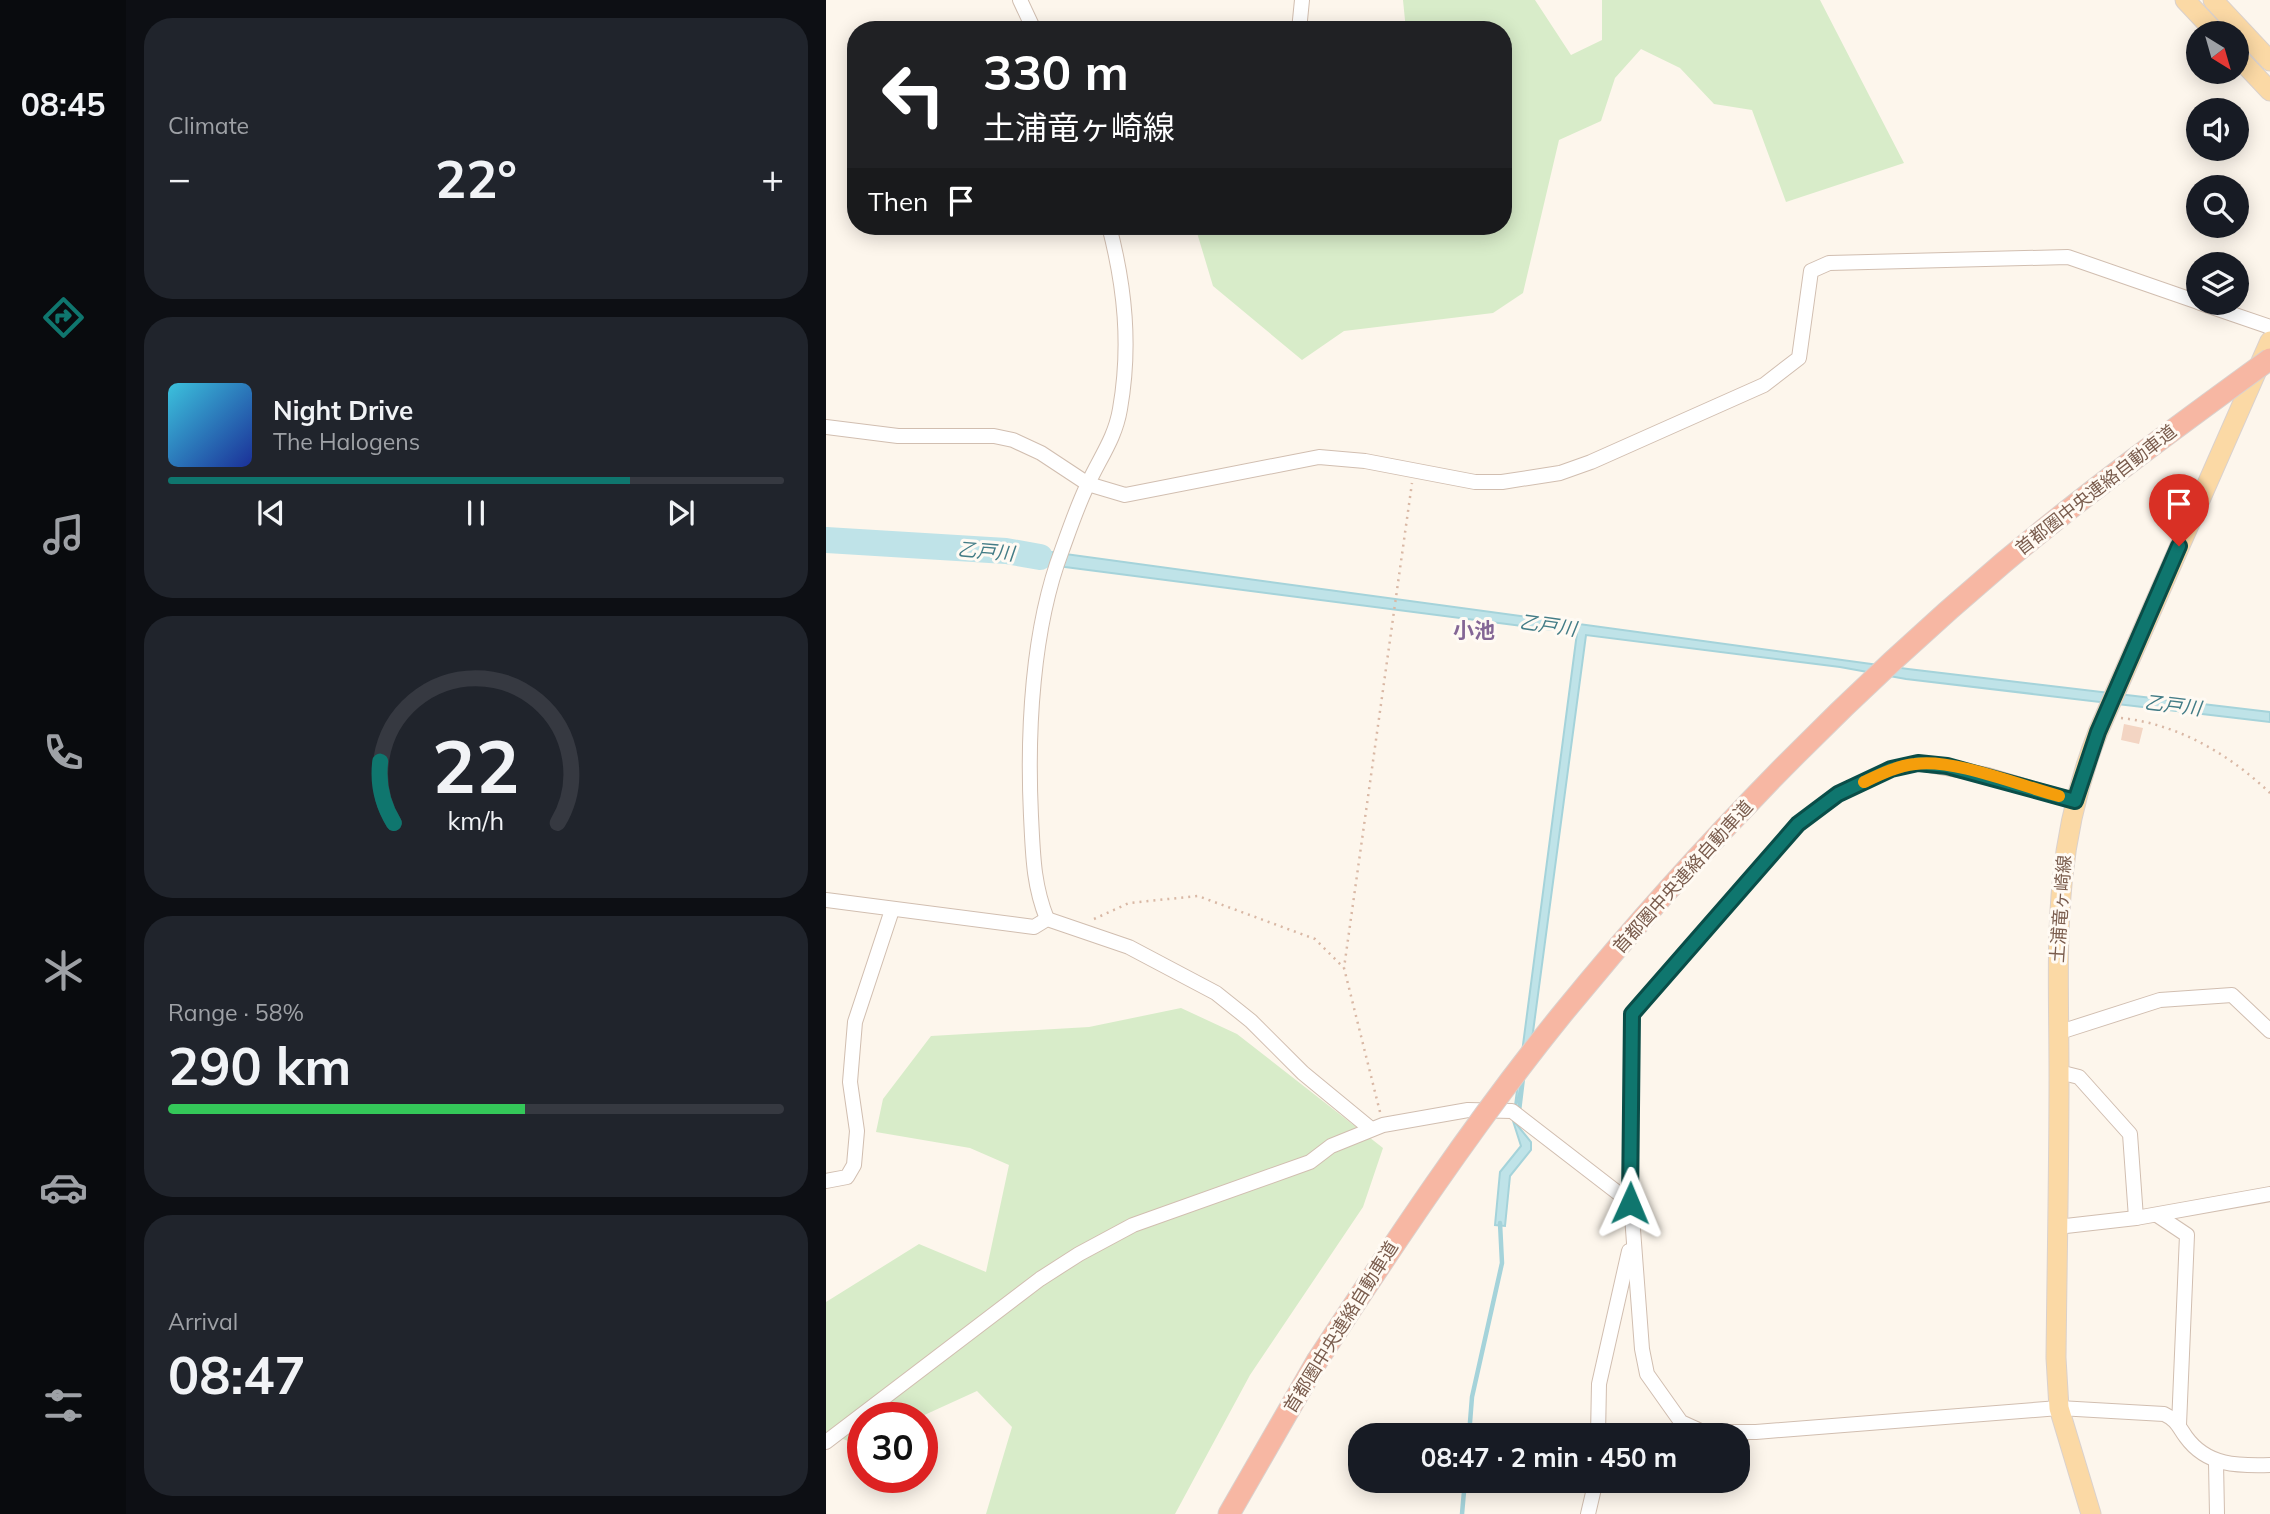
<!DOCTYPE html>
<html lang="en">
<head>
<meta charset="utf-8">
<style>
	body { margin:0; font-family:Mulish,"Noto Sans JP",sans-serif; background:#20242c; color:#f1f3f6; height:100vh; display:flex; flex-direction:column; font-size:26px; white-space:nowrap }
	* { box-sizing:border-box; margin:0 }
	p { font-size:23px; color:#9ea1a6 }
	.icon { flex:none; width:38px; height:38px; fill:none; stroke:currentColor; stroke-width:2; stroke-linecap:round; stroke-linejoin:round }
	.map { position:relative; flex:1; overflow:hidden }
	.side { display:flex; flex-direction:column; gap:18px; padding:18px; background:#0d0f14; width:700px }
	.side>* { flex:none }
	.guide { position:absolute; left:21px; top:21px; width:665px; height:214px; border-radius:28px; box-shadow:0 4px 18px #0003; background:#202124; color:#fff; overflow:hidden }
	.needle { width:46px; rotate:143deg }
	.controls { position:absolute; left:1360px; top:21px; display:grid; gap:14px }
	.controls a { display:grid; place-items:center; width:63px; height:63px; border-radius:50%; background:#171b24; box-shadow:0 4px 18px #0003; font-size:35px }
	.speed { position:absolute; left:21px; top:1402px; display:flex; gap:14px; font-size:35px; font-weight:700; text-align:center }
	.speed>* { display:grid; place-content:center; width:91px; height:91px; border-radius:50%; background:#171b24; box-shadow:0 4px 18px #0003; line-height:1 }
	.speed .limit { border:10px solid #d22; background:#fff; color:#111 }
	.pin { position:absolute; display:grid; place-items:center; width:60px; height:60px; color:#fff; margin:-72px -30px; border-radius:50% 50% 50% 0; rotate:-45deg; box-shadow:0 0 7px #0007 }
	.pin .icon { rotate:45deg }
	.me { position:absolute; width:77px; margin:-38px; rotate:1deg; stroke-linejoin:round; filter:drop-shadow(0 0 5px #0008) }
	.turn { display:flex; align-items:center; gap:24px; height:147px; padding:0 21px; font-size:32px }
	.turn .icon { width:91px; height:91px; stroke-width:2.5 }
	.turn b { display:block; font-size:49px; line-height:60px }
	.then { display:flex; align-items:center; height:66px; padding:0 21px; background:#0003; gap:14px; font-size:26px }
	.big { font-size:52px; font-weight:700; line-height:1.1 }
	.side .widget { flex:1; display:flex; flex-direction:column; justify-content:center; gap:10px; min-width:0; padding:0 24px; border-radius:28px; background:#20242c }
	.side .dial { align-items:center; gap:0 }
	.dial svg { height:182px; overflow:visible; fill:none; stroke:#363941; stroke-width:7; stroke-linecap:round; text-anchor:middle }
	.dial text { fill:#f1f3f6; stroke:none }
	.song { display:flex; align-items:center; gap:21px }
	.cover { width:84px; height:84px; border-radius:10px; background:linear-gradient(135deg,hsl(190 70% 55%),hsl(230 70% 35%)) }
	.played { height:7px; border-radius:4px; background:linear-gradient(90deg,#0f766e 75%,#363941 75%) }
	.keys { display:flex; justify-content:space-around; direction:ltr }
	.heat { display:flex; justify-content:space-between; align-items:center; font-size:38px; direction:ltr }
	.charge { height:10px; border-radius:5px; background:linear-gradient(90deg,#34c759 58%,#363941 0) }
	.trip { position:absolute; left:522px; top:1423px; width:402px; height:70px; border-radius:28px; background:#171b24; box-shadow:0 4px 18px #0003; font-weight:700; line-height:70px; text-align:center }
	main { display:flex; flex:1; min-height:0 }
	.tabs { display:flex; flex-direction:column; width:126px; justify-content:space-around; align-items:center; background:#090b0e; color:#9ea1a6 }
	.tabs .icon { width:49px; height:49px }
	.tabs .current { color:#0f766e }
	.tabs b { font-size:32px; color:#f1f3f6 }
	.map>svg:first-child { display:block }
</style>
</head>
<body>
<main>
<nav class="tabs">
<b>08:45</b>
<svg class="icon current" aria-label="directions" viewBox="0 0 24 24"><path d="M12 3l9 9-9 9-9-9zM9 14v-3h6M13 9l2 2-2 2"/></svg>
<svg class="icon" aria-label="music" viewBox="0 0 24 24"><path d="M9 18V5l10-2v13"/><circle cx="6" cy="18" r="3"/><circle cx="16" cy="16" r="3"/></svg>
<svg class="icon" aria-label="phone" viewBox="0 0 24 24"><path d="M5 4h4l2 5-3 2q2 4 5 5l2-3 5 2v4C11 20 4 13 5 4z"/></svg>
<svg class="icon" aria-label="climate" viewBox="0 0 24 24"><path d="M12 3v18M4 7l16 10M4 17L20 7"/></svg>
<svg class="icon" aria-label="car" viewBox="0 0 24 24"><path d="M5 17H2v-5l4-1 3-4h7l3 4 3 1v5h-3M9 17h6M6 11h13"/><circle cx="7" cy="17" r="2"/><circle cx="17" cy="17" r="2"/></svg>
<svg class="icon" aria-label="filters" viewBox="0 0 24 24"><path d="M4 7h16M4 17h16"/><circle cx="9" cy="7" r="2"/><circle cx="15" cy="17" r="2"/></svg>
</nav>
<section class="side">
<div class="widget"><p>Climate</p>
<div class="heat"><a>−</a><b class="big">22°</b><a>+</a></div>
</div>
<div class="widget">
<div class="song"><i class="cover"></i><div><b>Night Drive</b><p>The Halogens</p></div></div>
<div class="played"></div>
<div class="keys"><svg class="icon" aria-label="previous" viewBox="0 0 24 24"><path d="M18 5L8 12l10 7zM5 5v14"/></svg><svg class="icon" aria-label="pause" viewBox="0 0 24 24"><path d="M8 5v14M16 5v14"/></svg><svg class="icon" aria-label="next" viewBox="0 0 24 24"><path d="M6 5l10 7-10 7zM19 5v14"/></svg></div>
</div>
<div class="widget dial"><svg viewBox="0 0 100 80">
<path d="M14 69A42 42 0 1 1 86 69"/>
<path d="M14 69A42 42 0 0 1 8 42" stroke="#0f766e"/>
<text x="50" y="56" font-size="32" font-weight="700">22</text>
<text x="50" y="72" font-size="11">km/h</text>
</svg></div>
<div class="widget"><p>Range · 58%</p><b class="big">290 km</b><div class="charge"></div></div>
<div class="widget"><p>Arrival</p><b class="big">08:47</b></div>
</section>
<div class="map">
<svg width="1444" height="1514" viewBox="0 0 1444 1514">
	<rect width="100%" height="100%" fill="#fdf6ec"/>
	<g fill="#d8ecc9">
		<polygon points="577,0 709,0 745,55 776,40 776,0 994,0 1078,163 960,202 926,110 888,104 854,68 815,49 789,78 775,121 733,140 697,293 667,313 518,331 476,360 387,286 369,226 677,226 677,30 580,30"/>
		<polygon points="355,1008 411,1034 557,1148 537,1207 424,1375 349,1514 160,1514 186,1427 151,1391 94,1417 37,1418 34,1446 0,1432 0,1302 93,1244 160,1272 183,1165 144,1148 50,1132 57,1099 105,1036 263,1027"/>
	</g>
	<polygon fill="#bfe3e8" stroke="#a5d3da" stroke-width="2" points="181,546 1082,669 1444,712 1444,722 1080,679 1014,667 760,635 707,1032 687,1120 705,1142 705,1150 684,1176 679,1226 669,1225 674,1172 695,1146 687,1121 751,633 239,567 179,556"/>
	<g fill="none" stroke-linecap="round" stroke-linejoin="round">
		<g stroke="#a5d3da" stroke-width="4.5">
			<polyline points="693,1111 697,1078"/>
			<polyline points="643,1435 646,1397 676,1263 674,1223"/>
			<polyline points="636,1514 639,1480"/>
		</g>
		<polyline stroke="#bfe3e8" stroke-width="26" points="0,540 180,551 214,557"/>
	</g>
	<polygon fill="#f3d5c3" points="1298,724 1317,728 1313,744 1295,740"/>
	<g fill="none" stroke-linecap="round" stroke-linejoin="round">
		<defs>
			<g id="minor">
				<polyline points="194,0 208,30"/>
				<polyline points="473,30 476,0"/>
				<polyline points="1374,303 1444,327"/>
				<polyline points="0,427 72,436 168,436 187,440 215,453 262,484 299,495 493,457 539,461 649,482 676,482 734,473 765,462 938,385 973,358 985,271 1003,263 1242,257 1372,302"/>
				<path d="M1249,801L1161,775L1092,763L1065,769L1012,794L972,824L806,1014L805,1203L816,1349L821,1374L855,1422L877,1432H930L1233,1408L1338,1414C1351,1420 1352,1426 1360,1437C1381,1466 1412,1466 1444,1465"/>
				<polyline points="0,900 208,927 221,919 303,947 390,993 425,1021 477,1073 545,1129"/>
				<path d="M221,919C207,884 207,854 205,816C201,732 206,629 236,550C244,528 251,507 261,486C273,459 289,439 294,409C305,346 299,287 283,226"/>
				<polyline points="1231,1033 1334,1000 1406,995 1444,1031"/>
				<polyline points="1233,1072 1253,1077 1304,1134 1310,1218"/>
				<polyline points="0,1181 21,1177 28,1165 31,1131 24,1082 29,1022 66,910"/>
				<polyline points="1331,1215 1361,1235 1353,1425"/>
				<polyline points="1231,1227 1310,1218 1444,1194"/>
				<polyline points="772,1435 773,1384 803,1251"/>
				<polyline points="0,1442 214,1279 253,1254 307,1225 484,1162 505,1146 557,1125 642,1110 686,1111 805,1203"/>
				<polyline points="1390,1462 1391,1514"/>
				<polyline points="762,1514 770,1480"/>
			</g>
			<g id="major">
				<polyline points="1359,0 1390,33"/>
				<polyline points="1387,0 1444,61"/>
				<polyline points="1410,55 1444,91"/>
				<path d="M1265,1514L1233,1408L1230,1358C1231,1264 1233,1171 1233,1077C1233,950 1224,854 1272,732L1444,341"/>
			</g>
			<polyline id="highway" points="403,1514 491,1361"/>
		</defs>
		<use href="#minor" stroke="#d1beb0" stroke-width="16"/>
		<use href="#major" stroke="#dad1cd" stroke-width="21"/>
		<use href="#highway" stroke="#dad1cd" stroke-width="23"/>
		<g stroke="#d9b8a5" stroke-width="2.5" stroke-dasharray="2 5" stroke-linecap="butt">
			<path d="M1295,718C1352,724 1403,754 1444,793"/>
			<polyline points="268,919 303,903 372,896 489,939 518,968"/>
			<polyline points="554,1112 518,968 586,483"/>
		</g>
		<use href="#minor" stroke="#fff" stroke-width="14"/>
		<use href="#major" stroke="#fbd9a5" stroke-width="19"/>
		<use href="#highway" stroke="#f7b7a3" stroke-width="21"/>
		<defs>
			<path id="highway-bridge" d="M491,1361C569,1242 647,1124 737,1013C870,850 1017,699 1177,563C1263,491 1353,425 1444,359"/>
		</defs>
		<use href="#highway-bridge" stroke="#dad1cd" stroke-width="23" stroke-linecap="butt"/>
		<use href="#highway-bridge" stroke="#f7b7a3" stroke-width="21"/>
	</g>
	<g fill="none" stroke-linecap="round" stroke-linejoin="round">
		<defs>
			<polyline id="route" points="804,1203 806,1014 972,824 1012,794 1065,769 1092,763 1121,766 1249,801 1272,732 1353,546"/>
		</defs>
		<use href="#route" stroke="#0a4d48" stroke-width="18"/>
		<use href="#route" stroke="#0f766e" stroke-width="12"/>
		<path stroke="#f59e0b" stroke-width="12" d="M1038,782C1055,774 1071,766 1089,764C1127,758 1195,786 1233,796"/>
	</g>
	<g text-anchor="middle" stroke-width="6" stroke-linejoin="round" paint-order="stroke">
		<g font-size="18" fill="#7a5c4d" stroke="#fffaf3">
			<text transform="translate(1270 490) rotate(-38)" y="6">首都圏中央連絡自動車道</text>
			<text transform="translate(857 877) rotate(-48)" y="6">首都圏中央連絡自動車道</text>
			<text transform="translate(1235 909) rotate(-86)" y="6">土浦竜ヶ崎線</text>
			<text transform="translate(515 1327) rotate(-58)" y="6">首都圏中央連絡自動車道</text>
		</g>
		<g font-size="19" font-style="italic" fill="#437c86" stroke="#fffaf3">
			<text transform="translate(160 551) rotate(5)" y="7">乙戸川</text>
			<text transform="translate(722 625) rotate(8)" y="7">乙戸川</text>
			<text transform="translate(1347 705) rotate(7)" y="7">乙戸川</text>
		</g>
		<g font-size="21" font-weight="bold" fill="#846695" stroke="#fffaf3">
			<text x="648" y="638">小池</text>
		</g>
	</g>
</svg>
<div class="controls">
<a><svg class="needle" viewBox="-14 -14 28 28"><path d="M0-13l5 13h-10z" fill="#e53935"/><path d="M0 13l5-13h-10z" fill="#9ea1a6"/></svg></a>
<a><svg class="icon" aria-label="sound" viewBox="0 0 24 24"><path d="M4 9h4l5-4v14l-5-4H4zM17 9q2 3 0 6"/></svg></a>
<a><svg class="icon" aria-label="search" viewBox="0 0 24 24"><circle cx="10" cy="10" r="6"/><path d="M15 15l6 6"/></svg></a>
<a><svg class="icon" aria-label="layers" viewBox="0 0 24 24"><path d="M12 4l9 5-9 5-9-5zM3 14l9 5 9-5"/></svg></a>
</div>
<div class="speed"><div class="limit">30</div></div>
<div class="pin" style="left:1353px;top:546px;background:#d93025"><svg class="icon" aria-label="arrive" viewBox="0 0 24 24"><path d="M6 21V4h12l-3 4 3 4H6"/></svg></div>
<svg class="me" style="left:804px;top:1203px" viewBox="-20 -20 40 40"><path d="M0-17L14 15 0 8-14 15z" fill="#0f766e" stroke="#fff" stroke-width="4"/></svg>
<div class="trip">08:47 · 2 min · 450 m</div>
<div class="guide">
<div class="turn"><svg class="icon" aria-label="left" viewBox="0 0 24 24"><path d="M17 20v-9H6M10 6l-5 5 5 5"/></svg><div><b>330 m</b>土浦竜ヶ崎線</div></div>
<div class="then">Then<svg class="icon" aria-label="arrive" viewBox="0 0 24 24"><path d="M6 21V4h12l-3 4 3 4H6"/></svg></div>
</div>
</div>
</main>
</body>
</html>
